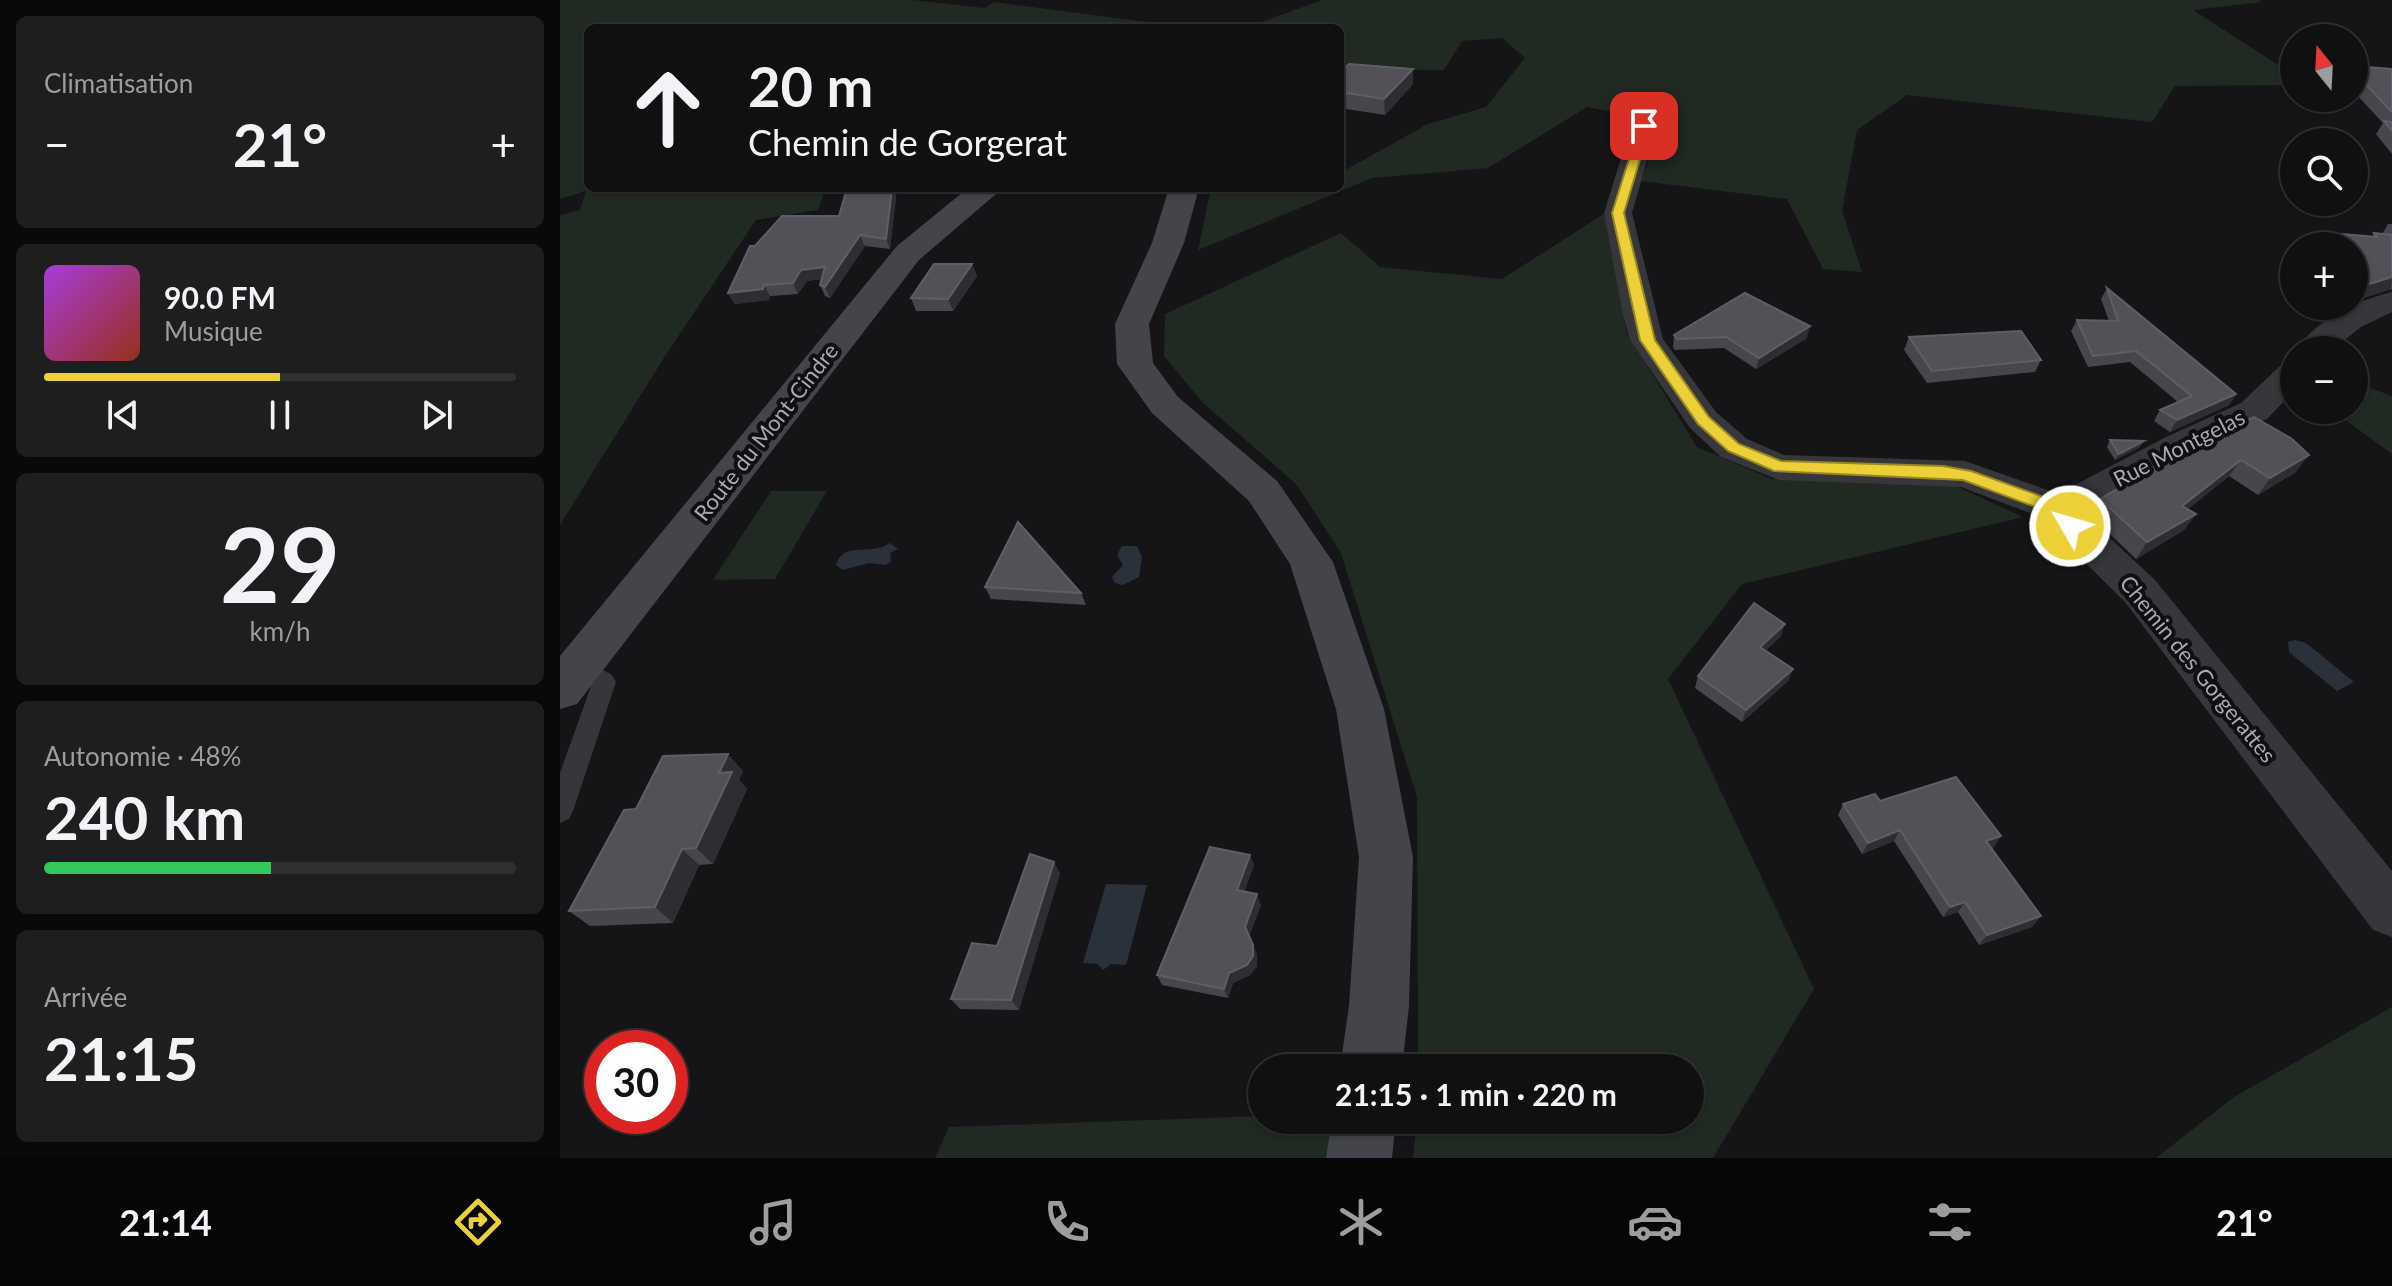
<!DOCTYPE html>
<html lang="fr">
<head>
<meta charset="utf-8">
<style>
	body { margin:0; font-family:Lato,sans-serif; background:#1e1e1f; color:#f1f3f6; height:100vh; display:flex; flex-direction:column; font-size:30px; white-space:nowrap }
	* { box-sizing:border-box; margin:0 }
	p { font-size:26px; color:#9c9d9f }
	.icon { flex:none; width:44px; height:44px; fill:none; stroke:currentColor; stroke-width:2; stroke-linecap:round; stroke-linejoin:round }
	.map { position:relative; flex:1; overflow:hidden }
	.drawer { display:flex; flex-direction:column; gap:16px; padding:16px; background:#090909; width:560px }
	.drawer>* { flex:none }
	.hud { position:absolute; left:24px; top:24px; width:760px; height:168px; border-radius:12px; box-shadow:0 2px 6px #0004,0 0 0 2px #303031; background:#101011; color:#f1f3f6; overflow:hidden }
	.needle { width:52px; rotate:342deg }
	.fabs { position:absolute; left:1720px; top:24px; display:grid; gap:16px }
	.fabs a { display:grid; place-items:center; width:88px; height:88px; border-radius:50%; background:#101011; box-shadow:0 2px 6px #0004,0 0 0 2px #303031; font-size:40px }
	.speed { position:absolute; left:24px; top:1030px; display:flex; gap:16px; font-size:40px; font-weight:700; text-align:center }
	.speed>* { display:grid; place-content:center; width:104px; height:104px; border-radius:50%; background:#101011; box-shadow:0 2px 6px #0004,0 0 0 2px #303031; line-height:1 }
	.speed .limit { border:12px solid #d22; background:#fff; color:#111 }
	.pin { position:absolute; display:grid; place-items:center; width:68px; height:68px; color:#fff; margin:-34px; border-radius:16px; box-shadow:0 4px 12px #0006 }
	.me { position:absolute; width:88px; margin:-44px; rotate:308deg; stroke-linejoin:round; filter:drop-shadow(0 0 6px #0008) }
	.turn { display:flex; align-items:center; gap:28px; height:168px; padding:0 32px; font-size:36px }
	.turn .icon { width:104px; height:104px; stroke-width:2.5 }
	.turn b { display:block; font-size:56px; line-height:68px }
	.big { font-size:60px; font-weight:700; line-height:1.1 }
	.drawer .tile { flex:1; display:flex; flex-direction:column; justify-content:center; gap:12px; min-width:0; padding:0 28px; border-radius:12px; background:#1e1e1f }
	.drawer .dial { align-items:center; gap:0 }
	.dial b { font-size:104px; line-height:1 }
	.song { display:flex; align-items:center; gap:24px }
	.cover { width:96px; height:96px; border-radius:12px; background:linear-gradient(135deg,hsl(280 70% 55%),hsl(10 70% 35%)) }
	.played { height:8px; border-radius:4px; background:linear-gradient(90deg,#ecd037 50%,#303031 50%) }
	.keys { display:flex; justify-content:space-around; direction:ltr }
	.heat { display:flex; justify-content:space-between; align-items:center; font-size:44px; direction:ltr }
	.charge { height:12px; border-radius:6px; background:linear-gradient(90deg,#34c759 48%,#303031 0) }
	.trip { position:absolute; left:688px; top:1054px; width:456px; height:80px; border-radius:40px; background:#101011; box-shadow:0 2px 6px #0004,0 0 0 2px #303031; font-weight:700; line-height:80px; text-align:center }
	.menu { display:flex; height:128px; justify-content:space-around; align-items:center; background:#060607; color:#9c9d9f }
	.menu .icon { width:56px; height:56px }
	.menu .active { color:#ecd037 }
	.menu b { font-size:36px; color:#f1f3f6 }
	main { display:flex; flex:1; min-height:0 }
	.map>svg:first-child { display:block }
</style>
</head>
<body>
<main>
<section class="drawer">
<div class="tile"><p>Climatisation</p>
<div class="heat"><a>−</a><b class="big">21°</b><a>+</a></div>
</div>
<div class="tile">
<div class="song"><i class="cover"></i><div><b>90.0 FM</b><p>Musique</p></div></div>
<div class="played"></div>
<div class="keys"><svg class="icon" aria-label="previous" viewBox="0 0 24 24"><path d="M18 5L8 12l10 7zM5 5v14"/></svg><svg class="icon" aria-label="pause" viewBox="0 0 24 24"><path d="M8 5v14M16 5v14"/></svg><svg class="icon" aria-label="next" viewBox="0 0 24 24"><path d="M6 5l10 7-10 7zM19 5v14"/></svg></div>
</div>
<div class="tile dial"><b>29</b><p>km/h</p></div>
<div class="tile"><p>Autonomie · 48%</p><b class="big">240 km</b><div class="charge"></div></div>
<div class="tile"><p>Arrivée</p><b class="big">21:15</b></div>
</section>
<div class="map">
<svg width="1832" height="1158" viewBox="0 0 1832 1158">
	<rect width="100%" height="100%" fill="#151517"/>
	<g fill="#212923">
		<polygon points="0,0 352,0 425,8 434,2 602,24 602,28 28,28 28,188 266,188 258,210 196,220 105,356 0,525 0,215 20,210 26,191 0,199"/>
		<polygon points="762,0 1699,0 1701,2 1633,10 1734,75 1734,85 1615,86 1592,122 1347,95 1297,130 1282,211 1302,272 1263,269 1227,199 1081,181 1103,122 1027,107 928,168 812,178 638,250 651,188 780,188 780,173 868,124 926,107 965,58 942,38 902,41 884,70 780,69 780,28 702,28 702,22"/>
		<polygon points="1050,210 1067,333 1137,447 1212,479 1387,482 1463,517 1182,584 1108,679 1254,989 1153,1158 853,1158 857,1120 1130,1120 1130,1068 858,1068 857,797 781,553 736,484 643,403 604,356 605,314 781,233 820,267 942,279"/>
		<polygon points="1794,382 1832,396 1832,454 1772,410 1794,410"/>
		<polygon points="211,491 267,491 215,579 153,580"/>
		<polygon points="1832,1007 1832,1158 1596,1158 1674,1097"/>
		<polygon points="702,1116 702,1120 774,1120 769,1158 375,1158 389,1127"/>
	</g>
	<g fill="#2b313a">
		<path d="M330,543L338,549L330,553L331,561L326,565L309,563L283,570L276,565C283,540 310,557 330,543Z"/>
		<polygon points="562,546 577,546 582,557 579,577 563,585 555,583 552,577 563,565 557,555"/>
		<polygon points="1735,640 1746,643 1794,682 1777,691 1729,652 1728,642"/>
		<polygon points="546,884 587,885 566,965 551,964 543,970 538,964 523,963"/>
	</g>
	<g fill="none" stroke-linecap="round" stroke-linejoin="round">
		<polygon fill="#36363b" fill-rule="evenodd" points="20,657 52,675 56,682 13,811 9,819 0,823 0,773 31,686 12,673 8,666 12,659"/>
		<g fill="#36363b" fill-rule="evenodd">
			<polygon points="1084,118 1093,121 1097,126 1072,213 1103,339 1156,412 1187,439 1224,455 1405,461 1493,492 1513,486 1606,437 1681,403 1722,364 1734,361 1734,391 1707,419 1632,453 1541,504 1521,511 1595,580 1832,871 1832,937 1813,930 1565,602 1478,516 1401,487 1219,480 1161,457 1130,428 1070,340 1062,310 1044,213 1071,126 1075,121"/>
			<path d="M1832,292V312L1801,327L1772,350H1736C1758,318 1796,301 1832,292Z"/>
		</g>
		<g fill="#44444b" fill-rule="evenodd">
			<polygon points="408,188 443,188 359,260 17,704 0,709 0,656 337,246"/>
			<polygon points="609,188 639,188 624,243 589,324 593,363 618,397 717,481 773,562 824,709 853,857 849,1006 842,1068 780,1068 789,1006 799,857 776,709 730,564 689,501 592,413 557,364 555,324 592,243"/>
			<polygon points="772,1120 836,1120 832,1158 766,1158"/>
		</g>
	</g>
	<g fill="#46464c">
		<polygon points="1794,66 1832,69 1832,154 1816,134 1823,123 1794,92"/>
		<polygon points="853,69 853,84 825,115 780,108 780,73"/>
		<polygon points="337,188 330,249 305,246 270,298 265,296 260,285 261,279 247,281 238,294 210,296 209,300 175,304 168,293 279,216"/>
		<polygon points="1828,224 1832,224 1832,290 1831,289 1800,299 1794,294 1794,246 1761,246 1769,233 1812,237 1814,233 1822,234"/>
		<polygon points="412,264 417,276 393,311 356,311 351,298"/>
		<polygon points="1547,288 1676,394 1669,405 1610,432 1594,421 1600,410 1618,402 1570,362 1528,367 1511,331 1517,320 1549,321 1541,299"/>
		<polygon points="1114,335 1247,338 1196,369 1164,348 1115,350 1113,347"/>
		<polygon points="1349,337 1481,360 1475,372 1367,383 1344,350"/>
		<polygon points="1644,439 1736,472 1698,495 1669,476 1628,509 1636,514 1624,530 1576,559 1530,515 1540,499"/>
		<polygon points="1550,440 1584,441 1580,447 1555,460 1547,447"/>
		<polygon points="425,587 521,593 526,605 431,599"/>
		<polygon points="1221,636 1205,651 1233,669 1228,681 1182,722 1135,688 1138,676"/>
		<polygon points="183,771 179,780 187,789 153,864 139,865 113,923 30,926 9,911 76,809"/>
		<polygon points="1320,801 1441,836 1434,847 1431,848 1481,916 1472,927 1419,945 1398,912 1383,917 1334,841 1302,854 1278,815 1283,804"/>
		<polygon points="694,865 684,892 701,905 689,936 697,955 697,966 690,975 673,983 668,998 602,985 597,975"/>
		<polygon points="500,873 459,1010 400,1009 391,999"/>
	</g>
	<g fill="#2e2e32">
		<polygon points="853,69 853,84 825,115 824,99"/>
		<polygon points="332,188 337,188 330,249 326,239"/>
		<polygon points="300,235 305,246 270,298 265,287"/>
		<polygon points="412,264 417,276 393,311 388,299"/>
		<polygon points="265,267 270,278 247,281 238,294 233,283 241,270"/>
		<polygon points="1832,277 1831,289 1800,299 1810,284"/>
		<polygon points="204,285 210,296 209,300 175,304 168,293"/>
		<polygon points="1250,326 1247,338 1196,369 1199,358"/>
		<polygon points="1676,394 1669,405 1610,432 1617,420"/>
		<polygon points="1584,441 1580,447 1555,460 1559,454"/>
		<polygon points="1749,455 1736,472 1698,495 1710,478"/>
		<polygon points="1681,460 1669,476 1611,523 1622,506"/>
		<polygon points="1636,514 1624,530 1576,559 1587,542"/>
		<polygon points="1225,624 1221,636 1196,660 1200,647"/>
		<polygon points="1233,669 1228,681 1182,722 1186,710"/>
		<polygon points="168,754 183,771 179,780 187,789 153,864 136,848 159,773"/>
		<polygon points="1340,830 1334,841 1302,854 1308,843"/>
		<polygon points="1441,836 1434,847 1419,852 1426,841"/>
		<polygon points="122,849 139,865 113,923 95,907"/>
		<polygon points="690,855 694,865 681,901 677,890"/>
		<polygon points="494,862 500,873 459,1010 451,1000"/>
		<polygon points="697,894 701,905 688,937 685,927"/>
		<polygon points="1405,902 1398,912 1383,917 1390,907"/>
		<polygon points="1481,916 1472,927 1419,945 1427,935"/>
		<polygon points="693,945 697,955 697,966 690,975 673,983 668,998 664,989 669,973"/>
	</g>
	<g fill="#515157" stroke="#5e5f66" stroke-width="2">
		<polygon points="789,64 853,69 824,99 780,92 780,73"/>
		<polygon points="1794,66 1832,69 1832,112 1794,72"/>
		<polygon points="1824,121 1832,122 1832,131"/>
		<polygon points="287,188 332,188 326,239 300,235 265,287 260,285 265,267 241,270 233,283 204,285 203,289 168,293 190,246 195,246 222,216 279,216"/>
		<polygon points="1769,233 1817,237 1814,233 1832,235 1832,277 1810,284 1794,270 1794,259 1797,259 1794,256 1794,246 1783,246"/>
		<polygon points="374,264 412,264 388,299 351,298"/>
		<polygon points="1547,288 1676,394 1617,420 1600,410 1632,396 1576,351 1533,356 1517,320 1558,321"/>
		<polygon points="1185,293 1250,326 1199,358 1166,337 1117,339 1114,335"/>
		<polygon points="1461,331 1481,360 1372,371 1349,337"/>
		<polygon points="1694,417 1732,439 1749,455 1710,478 1681,460 1622,506 1636,514 1587,542 1540,499 1644,439"/>
		<polygon points="1550,440 1584,441 1559,454"/>
		<polygon points="458,522 521,593 425,587"/>
		<polygon points="1194,603 1225,624 1200,647 1233,669 1186,710 1138,676"/>
		<polygon points="168,754 159,773 172,772 136,848 122,849 95,907 9,911 64,810 76,809 103,756"/>
		<polygon points="1396,777 1441,836 1426,841 1481,916 1427,935 1405,902 1390,907 1340,830 1308,843 1283,804 1315,794 1320,801"/>
		<polygon points="650,847 690,855 677,890 697,894 685,927 693,945 693,956 687,965 669,973 664,989 597,975"/>
		<polygon points="470,854 494,862 451,1000 391,999 412,943 437,946"/>
	</g>
	<polygon fill="#ecd037" stroke="#998724" stroke-width="2" points="1080,124 1090,126 1064,213 1095,340 1149,417 1179,444 1221,461 1383,466 1411,471 1498,502 1519,526 1516,530 1504,530 1486,511 1403,480 1214,471 1168,451 1138,424 1080,340 1052,213"/>
	<g text-anchor="middle" stroke-width="8" stroke-linejoin="round" paint-order="stroke">
		<g font-size="22" fill="#a7a9b6" stroke="#101012">
			<text transform="translate(206 432) rotate(-52)" y="8">Route du Mont-Cindre</text>
			<text transform="translate(1619 448) rotate(-27)" y="8">Rue Montgelas</text>
			<text transform="translate(1638 669) rotate(51)" y="8">Chemin des Gorgerattes</text>
		</g>
	</g>
</svg>
<div class="fabs">
<a><svg class="needle" viewBox="-14 -14 28 28"><path d="M0-13l5 13h-10z" fill="#e53935"/><path d="M0 13l5-13h-10z" fill="#9c9d9f"/></svg></a>
<a><svg class="icon" aria-label="search" viewBox="0 0 24 24"><circle cx="10" cy="10" r="6"/><path d="M15 15l6 6"/></svg></a>
<a>+</a>
<a>−</a>
</div>
<div class="speed"><div class="limit">30</div></div>
<div class="pin" style="left:1084px;top:126px;background:#d93025"><svg class="icon" aria-label="arrive" viewBox="0 0 24 24"><path d="M6 21V4h12l-3 4 3 4H6"/></svg></div>
<svg class="me" style="left:1510px;top:526px" viewBox="-20 -20 40 40"><circle r="17" fill="#ecd037" stroke="#fff" stroke-width="3"/><path d="M0-11L8 9 0 5-8 9z" fill="#fff"/></svg>
<div class="trip">21:15 · 1 min · 220 m</div>
<div class="hud">
<div class="turn"><svg class="icon" aria-label="ahead" viewBox="0 0 24 24"><path d="M12 20V5M6 11l6-6 6 6"/></svg><div><b>20 m</b>Chemin de Gorgerat</div></div>
</div>
</div>
</main>
<nav class="menu">
<b>21:14</b>
<svg class="icon active" aria-label="directions" viewBox="0 0 24 24"><path d="M12 3l9 9-9 9-9-9zM9 14v-3h6M13 9l2 2-2 2"/></svg>
<svg class="icon" aria-label="music" viewBox="0 0 24 24"><path d="M9 18V5l10-2v13"/><circle cx="6" cy="18" r="3"/><circle cx="16" cy="16" r="3"/></svg>
<svg class="icon" aria-label="phone" viewBox="0 0 24 24"><path d="M5 4h4l2 5-3 2q2 4 5 5l2-3 5 2v4C11 20 4 13 5 4z"/></svg>
<svg class="icon" aria-label="climate" viewBox="0 0 24 24"><path d="M12 3v18M4 7l16 10M4 17L20 7"/></svg>
<svg class="icon" aria-label="car" viewBox="0 0 24 24"><path d="M5 17H2v-5l4-1 3-4h7l3 4 3 1v5h-3M9 17h6M6 11h13"/><circle cx="7" cy="17" r="2"/><circle cx="17" cy="17" r="2"/></svg>
<svg class="icon" aria-label="filters" viewBox="0 0 24 24"><path d="M4 7h16M4 17h16"/><circle cx="9" cy="7" r="2"/><circle cx="15" cy="17" r="2"/></svg>
<b>21°</b>
</nav>
</body>
</html>
